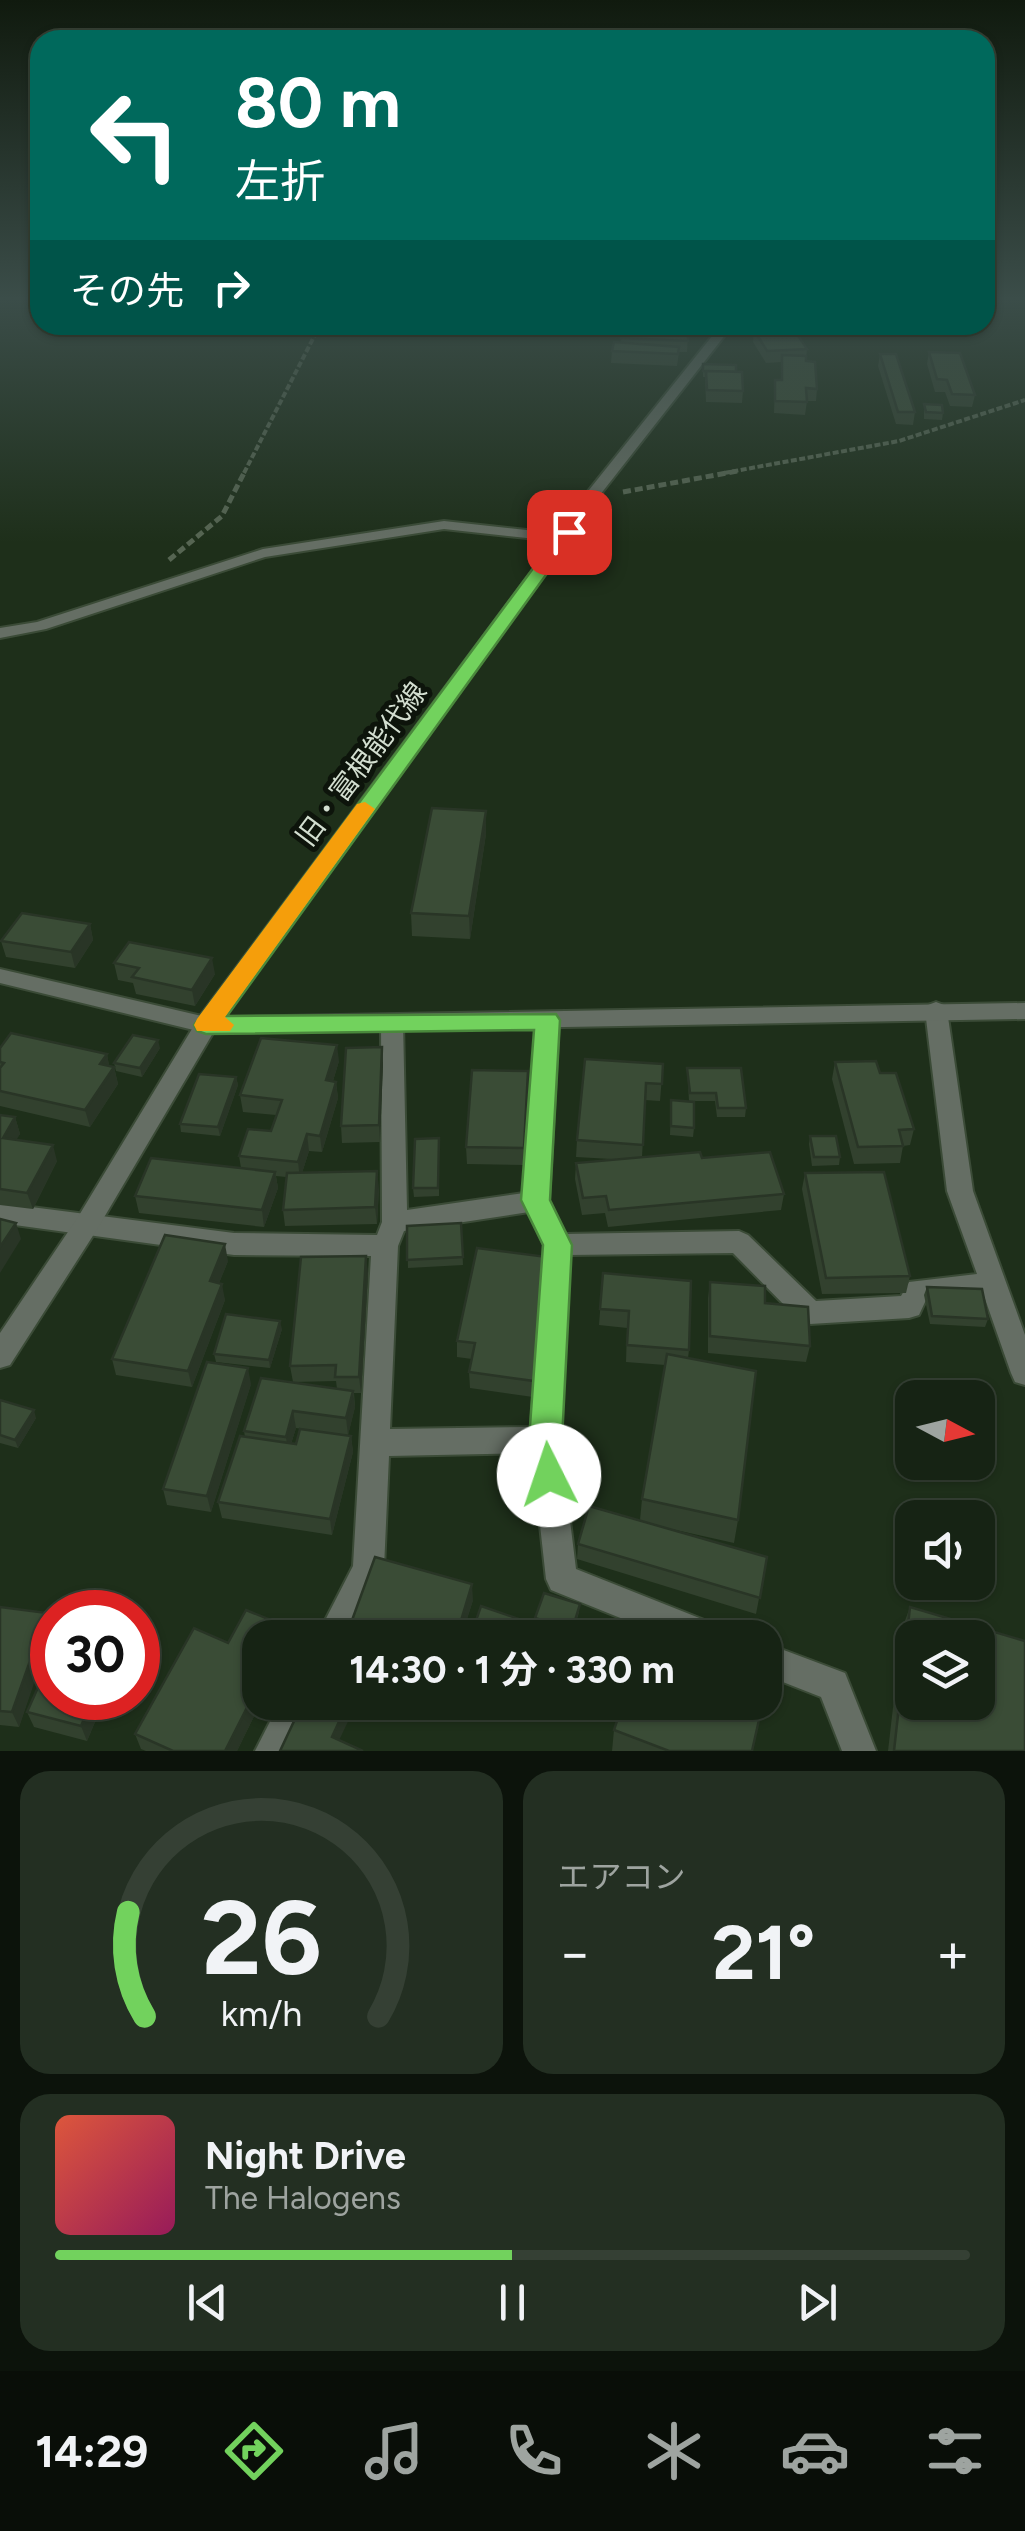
<!DOCTYPE html>
<html lang="ja">
<head>
<meta charset="utf-8">
<style>
	body { margin:0; font-family:Figtree,"Noto Sans JP",sans-serif; background:#232f22; color:#f1f3f6; height:100vh; display:flex; flex-direction:column; font-size:38px; white-space:nowrap }
	* { box-sizing:border-box; margin:0 }
	p { font-size:32px; color:#9ea4a0 }
	.icon { flex:none; width:55px; height:55px; fill:none; stroke:currentColor; stroke-width:2; stroke-linecap:round; stroke-linejoin:round }
	.map { position:relative; height:1751px; overflow:hidden }
	.side { display:flex; flex-direction:column; gap:20px; padding:20px; background:#0c130b; flex:1 }
	.side>* { flex:none }
	.hud { position:absolute; left:30px; top:30px; width:965px; height:305px; border-radius:30px; box-shadow:0 2px 8px #0004,0 0 0 2px #354034; background:#00695c; color:#fff; overflow:hidden }
	.needle { width:65px; rotate:97deg }
	.buttons { position:absolute; left:895px; top:1380px; display:grid; gap:20px }
	.buttons a { display:grid; place-items:center; width:100px; height:100px; border-radius:20px; background:#162314; box-shadow:0 2px 8px #0004,0 0 0 2px #354034; font-size:50px }
	.speed { position:absolute; left:30px; top:1590px; display:flex; gap:20px; font-size:50px; font-weight:700; text-align:center }
	.speed>* { display:grid; place-content:center; width:130px; height:130px; border-radius:50%; background:#162314; box-shadow:0 2px 8px #0004,0 0 0 2px #354034; line-height:1 }
	.speed .limit { border:15px solid #d22; background:#fff; color:#111 }
	.pin { position:absolute; display:grid; place-items:center; width:85px; height:85px; color:#fff; margin:-42px; border-radius:20px; box-shadow:0 5px 15px #0006 }
	.me { position:absolute; width:110px; margin:-55px; rotate:356deg; stroke-linejoin:round; filter:drop-shadow(0 0 8px #0008) }
	.turn { display:flex; align-items:center; gap:35px; height:210px; padding:0 40px; font-size:45px }
	.turn .icon { width:130px; height:130px; stroke-width:2.5 }
	.turn b { display:block; font-size:70px; line-height:85px }
	.then { display:flex; align-items:center; height:95px; padding:0 40px; background:#0003; gap:20px; font-size:38px }
	.big { font-size:75px; font-weight:700; line-height:1.1 }
	.side .tile { flex:1; display:flex; flex-direction:column; justify-content:center; gap:15px; min-width:0; padding:0 35px; border-radius:30px; background:#232f22 }
	.side .dial { align-items:center; gap:0 }
	.dial svg { height:260px; overflow:visible; fill:none; stroke:#354034; stroke-width:7; stroke-linecap:round; text-anchor:middle }
	.dial text { fill:#f1f3f6; stroke:none }
	.song { display:flex; align-items:center; gap:30px }
	.cover { width:120px; height:120px; border-radius:15px; background:linear-gradient(135deg,hsl(10 70% 55%),hsl(330 70% 35%)) }
	.played { height:10px; border-radius:5px; background:linear-gradient(90deg,#72d25d 50%,#354034 50%) }
	.keys { display:flex; justify-content:space-around; direction:ltr }
	.heat { display:flex; justify-content:space-between; align-items:center; font-size:55px; direction:ltr }
	.side .tiles { flex:1; display:grid; gap:20px; grid-template-columns:1fr 1fr }
	.tile:last-child { grid-column:span 2 }
	.trip { position:absolute; left:242px; top:1620px; width:540px; height:100px; border-radius:30px; background:#162314; box-shadow:0 2px 8px #0004,0 0 0 2px #354034; font-weight:700; line-height:100px; text-align:center }
	.menu { display:flex; height:160px; justify-content:space-around; align-items:center; background:#090e08; color:#9ea4a0 }
	.menu .icon { width:70px; height:70px }
	.menu .active { color:#72d25d }
	.menu b { font-size:45px; color:#f1f3f6 }
	.map>svg:first-child { display:block }
</style>
</head>
<body>
<div class="map">
<svg width="1025" height="1751" viewBox="0 0 1025 1751">
	<rect width="100%" height="100%" fill="#1e2f1a"/>
	<g fill="none" stroke-linecap="round" stroke-linejoin="round">
		<defs>
			<g id="minor">
				<polygon points="444,521 564,534 571,538 564,542 444,529 265,557 46,629 0,638 0,628 37,622 263,549"/>
				<polygon points="0,969 206,1017 214,1019 217,1025 214,1031 206,1033 0,983"/>
				<path d="M936,1002L944,1005L947,1010L973,1191L1025,1335V1385L1015,1382L1011,1373L984,1296L926,1300L919,1315L909,1318L810,1324L800,1321L733,1253L569,1255L560,1440L576,1569L722,1627L727,1638H670L551,1590L546,1579L532,1453L389,1456L384,1568L349,1638H316L353,1566L371,1256L234,1255L0,1223V1203L234,1233L377,1235L382,1222L381,1022L384,1016H400L403,1022L407,1210L524,1193L537,1020L540,1014H556L559,1020L549,1201L565,1234L739,1231L748,1235L816,1301L901,1296L909,1282L977,1274L947,1191L925,1010L928,1005ZM529,1212L544,1245L531,1427L390,1429L398,1246L404,1231Z"/>
				<polygon points="765,1643 845,1673 876,1751 842,1751 821,1697 765,1675"/>
				<polygon points="280,1702 314,1702 290,1751 255,1751"/>
			</g>
			<polygon id="tertiary" points="721,325 733,325 596,500 224,1017 1025,1003 1025,1019 213,1033 96,1231 10,1365 0,1368 0,1333 78,1217 198,1019 558,536 585,495"/>
		</defs>
		<use href="#minor" stroke="#3b4b37" stroke-width="4"/>
		<use href="#tertiary" stroke="#3b4b37" stroke-width="4"/>
		<g stroke="#566552" stroke-width="4" stroke-dasharray="6 2.5" stroke-linecap="butt">
			<polyline points="244,473 320,325"/>
			<polyline points="724,473 899,441 1025,400"/>
		</g>
		<g stroke="#566552" stroke-width="5" stroke-dasharray="8 4" stroke-linecap="butt">
			<polyline points="623,492 738,471"/>
			<polyline points="169,560 222,516 245,471"/>
		</g>
		<use href="#minor" fill="#656e64" fill-rule="evenodd"/>
		<use href="#tertiary" fill="#656e64" fill-rule="evenodd"/>
	</g>
	<g fill="#32412e">
		<polygon points="765,325 789,325 807,349 806,361 817,389 816,401 807,401 805,415 774,413 775,380 781,380 781,362 766,363 753,342 754,330 768,329"/>
		<polygon points="622,331 688,333 687,352 679,352 677,366 611,363 612,351 621,342"/>
		<polygon points="929,352 975,395 972,407 950,406 945,392 935,392 927,364"/>
		<polygon points="880,354 915,412 913,425 896,424 878,366"/>
		<polygon points="703,364 736,372 743,391 742,403 706,402 705,377 703,377"/>
		<polygon points="924,404 943,413 942,420 924,419"/>
		<polygon points="486,811 486,834 470,939 412,936 411,913"/>
		<polygon points="90,924 93,940 75,968 6,957 1,941"/>
		<polygon points="114,963 215,974 195,1006 136,994 133,983 118,980"/>
		<polygon points="0,1048 107,1054 109,1066 114,1067 118,1084 90,1127 0,1106"/>
		<polygon points="160,1048 142,1077 116,1071 114,1063"/>
		<polygon points="339,1061 333,1081 336,1082 338,1098 322,1152 309,1151 302,1173 379,1188 377,1224 285,1226 283,1210 286,1177 276,1176 278,1188 264,1227 139,1213 135,1196 241,1168 239,1156 271,1131 276,1115 243,1112 240,1095"/>
		<polygon points="835,1062 880,1073 914,1129 910,1145 903,1146 900,1163 854,1164 832,1079"/>
		<polygon points="383,1063 380,1142 342,1143 341,1126"/>
		<polygon points="663,1064 660,1101 645,1100 642,1157 702,1158 784,1194 781,1210 608,1227 605,1213 582,1215 575,1179 576,1163 611,1159 576,1157 577,1140"/>
		<polygon points="687,1068 746,1108 745,1117 717,1117 715,1101 689,1101"/>
		<polygon points="528,1071 524,1165 467,1164 466,1147"/>
		<polygon points="236,1077 238,1085 220,1136 181,1132 180,1124"/>
		<polygon points="671,1100 694,1128 693,1137 670,1135"/>
		<polygon points="0,1115 15,1117 20,1134 16,1139 57,1161 33,1209 0,1205"/>
		<polygon points="810,1136 840,1157 839,1165 812,1166 809,1144"/>
		<polygon points="439,1138 439,1196 414,1197 413,1188"/>
		<polygon points="805,1173 910,1276 906,1293 822,1294 802,1189"/>
		<polygon points="461,1223 463,1265 408,1268 407,1226"/>
		<polygon points="555,1258 554,1274 533,1397 470,1388 469,1372 472,1359 457,1357 457,1341"/>
		<polygon points="228,1261 219,1283 225,1300 192,1387 116,1375 112,1359"/>
		<polygon points="368,1272 361,1393 354,1393 355,1407 348,1435 296,1428 291,1444 296,1444 351,1436 353,1452 332,1535 222,1518 218,1502 245,1437 244,1431 337,1389 336,1381 293,1382 290,1366"/>
		<polygon points="603,1273 689,1350 688,1358 738,1520 734,1543 667,1528 767,1557 756,1614 577,1559 578,1544 640,1520 642,1499 665,1365 626,1362 627,1328 599,1325"/>
		<polygon points="710,1282 765,1303 810,1346 806,1362 708,1353 708,1298"/>
		<polygon points="927,1287 988,1319 985,1327 930,1324 924,1295"/>
		<polygon points="282,1329 270,1368 216,1362 214,1354"/>
		<polygon points="251,1384 211,1512 167,1505 163,1489"/>
		<polygon points="0,1400 36,1418 18,1448 0,1443"/>
		<polygon points="473,1600 461,1638 347,1638 347,1634"/>
		<polygon points="0,1607 47,1613 52,1627 19,1727 0,1725"/>
		<polygon points="910,1607 1025,1751 888,1751 902,1629"/>
		<polygon points="579,1612 572,1637 535,1624 535,1618"/>
		<polygon points="288,1627 290,1638 260,1638 261,1702 237,1751 146,1751 141,1749 135,1734 228,1643"/>
		<polygon points="105,1698 87,1741 34,1727 27,1712"/>
		<polygon points="563,1702 605,1702 602,1716"/>
		<polygon points="614,1730 752,1751 612,1751"/>
	</g>
	<g fill="#293526">
		<polygon points="486,811 486,834 470,939 469,916"/>
		<polygon points="90,924 93,940 75,968 71,952"/>
		<polygon points="212,958 215,974 195,1006 192,990"/>
		<polygon points="158,1040 160,1048 142,1077 140,1068"/>
		<polygon points="337,1045 339,1061 328,1097 326,1080"/>
		<polygon points="382,1047 383,1063 380,1142 379,1125"/>
		<polygon points="107,1054 110,1071 100,1064"/>
		<polygon points="114,1067 118,1084 90,1127 85,1110"/>
		<polygon points="236,1077 238,1085 220,1136 218,1127"/>
		<polygon points="336,1082 338,1098 322,1152 320,1136"/>
		<polygon points="15,1117 20,1134 8,1154 3,1138"/>
		<polygon points="307,1134 309,1151 300,1179 298,1162"/>
		<polygon points="53,1145 57,1161 33,1209 27,1193"/>
		<polygon points="377,1171 379,1188 377,1224 375,1207"/>
		<polygon points="275,1172 278,1188 264,1227 262,1210"/>
		<polygon points="16,1223 21,1239 0,1273 0,1247"/>
		<polygon points="225,1244 228,1261 213,1298 210,1281"/>
		<polygon points="366,1256 368,1272 361,1393 359,1377"/>
		<polygon points="555,1258 554,1274 533,1397 534,1381"/>
		<polygon points="222,1284 225,1300 192,1387 188,1371"/>
		<polygon points="280,1321 282,1329 270,1368 269,1360"/>
		<polygon points="248,1368 251,1384 211,1512 207,1496"/>
		<polygon points="353,1391 355,1407 348,1435 346,1418"/>
		<polygon points="34,1410 36,1418 18,1448 15,1440"/>
		<polygon points="293,1411 296,1428 288,1453 286,1437"/>
		<polygon points="351,1436 353,1452 332,1535 330,1519"/>
		<polygon points="472,1584 473,1600 461,1638 456,1638"/>
		<polygon points="47,1613 52,1631 19,1727 12,1712"/>
		<polygon points="401,1621 402,1638 396,1638"/>
		<polygon points="260,1682 261,1702 237,1751 225,1751"/>
		<polygon points="93,1698 105,1698 87,1741 81,1726"/>
		<polygon points="348,1702 352,1702 353,1711 334,1751 332,1737"/>
	</g>
	<g fill="#3a4c36" stroke="#293526" stroke-width="2.5" fill-rule="evenodd">
		<polygon points="769,325 789,325 790,328 771,329"/>
		<polygon points="793,328 807,349 767,351 754,330"/>
		<polygon points="622,331 688,333 688,341 621,338"/>
		<polygon points="614,342 679,347 678,354 612,351"/>
		<polygon points="929,352 960,353 975,395 952,394 947,380 937,379"/>
		<polygon points="880,354 896,354 915,412 898,412"/>
		<polygon points="782,355 806,356 806,361 815,362 817,389 806,388 807,402 775,401 775,380 782,380"/>
		<polygon points="703,364 736,365 736,372 703,371"/>
		<polygon points="706,371 742,372 743,391 707,390"/>
		<polygon points="924,404 942,405 943,413 926,412"/>
		<polygon points="432,808 486,811 469,916 411,913"/>
		<polygon points="22,913 90,924 71,952 1,941"/>
		<polygon points="129,942 212,958 192,990 132,977 139,968 114,963"/>
		<polygon points="11,1033 107,1054 100,1064 114,1067 85,1110 0,1091 0,1068 4,1063 0,1062 0,1048"/>
		<polygon points="133,1035 158,1040 140,1068 114,1063"/>
		<polygon points="261,1038 337,1045 326,1080 336,1082 320,1136 307,1134 298,1162 239,1156 248,1129 271,1131 282,1100 240,1095"/>
		<polygon points="382,1047 379,1125 341,1126 346,1048"/>
		<polygon points="585,1059 663,1064 662,1084 646,1083 643,1145 577,1140"/>
		<polygon points="876,1061 880,1073 896,1073 914,1129 899,1130 903,1146 858,1147 835,1062"/>
		<polygon points="687,1068 741,1068 746,1108 718,1108 716,1093 690,1093"/>
		<polygon points="472,1070 528,1071 524,1148 466,1147"/>
		<polygon points="199,1074 236,1077 218,1127 180,1124"/>
		<polygon points="671,1100 694,1102 694,1128 671,1126"/>
		<polygon points="0,1115 15,1117 3,1138 53,1145 27,1193 0,1189"/>
		<polygon points="810,1136 836,1136 840,1157 814,1157"/>
		<polygon points="439,1138 438,1188 413,1188 415,1139"/>
		<polygon points="700,1152 702,1158 770,1152 784,1194 609,1210 606,1196 583,1198 576,1163"/>
		<polygon points="151,1158 275,1172 262,1210 135,1196"/>
		<polygon points="377,1171 375,1207 283,1210 287,1173"/>
		<polygon points="884,1172 910,1276 826,1278 805,1173"/>
		<polygon points="0,1219 16,1223 0,1247"/>
		<polygon points="461,1223 463,1257 407,1260 407,1226"/>
		<polygon points="165,1235 225,1244 210,1281 222,1284 188,1371 112,1359"/>
		<polygon points="477,1248 555,1258 534,1381 469,1372 475,1343 457,1341"/>
		<polygon points="366,1256 359,1377 335,1377 336,1365 290,1366 301,1257"/>
		<polygon points="603,1273 691,1281 689,1350 627,1345 629,1311 600,1309"/>
		<polygon points="710,1282 765,1286 765,1303 808,1307 810,1346 710,1336"/>
		<polygon points="927,1287 982,1289 988,1319 932,1316"/>
		<polygon points="226,1314 280,1321 269,1360 214,1354"/>
		<polygon points="667,1354 756,1371 738,1520 642,1499"/>
		<polygon points="207,1362 248,1368 207,1496 163,1489"/>
		<polygon points="261,1378 353,1391 346,1418 293,1411 286,1437 244,1431"/>
		<polygon points="0,1400 34,1410 15,1440 0,1435"/>
		<polygon points="300,1429 351,1436 330,1519 218,1502 240,1436 296,1444"/>
		<polygon points="589,1506 767,1557 760,1598 578,1544"/>
		<polygon points="375,1557 472,1584 456,1637 401,1621 396,1638 357,1638 347,1634"/>
		<polygon points="544,1593 580,1604 572,1630 535,1618"/>
		<polygon points="481,1606 574,1638 470,1638"/>
		<polygon points="0,1607 47,1613 12,1712 0,1711"/>
		<path d="M910,1607L1025,1641V1751H894ZM912,1638H978V1702H912Z"/>
		<polygon points="246,1610 288,1627 282,1638 260,1638 260,1682 225,1751 173,1751 135,1734 194,1628 228,1643"/>
		<polygon points="52,1656 52,1698 93,1698 81,1726 27,1712"/>
		<polygon points="303,1702 348,1702 332,1737 363,1751 280,1751"/>
		<polygon points="623,1702 763,1702 752,1751 669,1751 614,1730"/>
	</g>
	<linearGradient id="sky" x2="0" y2="1"><stop stop-color="#101a0e"/><stop offset="0.55" stop-color="#3b4d49"/><stop offset="1" stop-color="#3b4d49" stop-opacity="0"/></linearGradient>
	<rect width="1025" height="543" fill="url(#sky)"/>
	<polygon fill="#72d25d" stroke="#4a883c" stroke-width="2.5" points="563,528 577,532 227,1016 556,1014 560,1020 550,1200 572,1245 562,1440 566,1475 561,1486 549,1490 537,1486 529,1440 543,1245 521,1200 534,1030 206,1034 197,1031 194,1025"/>
	<polygon fill="#f59e0b" points="365,802 375,809 225,1017 234,1025 230,1031 197,1031 194,1025 197,1019 357,804"/>
	<g text-anchor="middle" stroke-width="10" stroke-linejoin="round" paint-order="stroke">
		<g font-size="28" fill="#d3ded0" stroke="#0d140b">
			<text transform="translate(361 764) rotate(-53)" y="10">旧・富根能代線</text>
		</g>
	</g>
</svg>
<div class="buttons">
<a><svg class="needle" viewBox="-14 -14 28 28"><path d="M0-13l5 13h-10z" fill="#e53935"/><path d="M0 13l5-13h-10z" fill="#9ea4a0"/></svg></a>
<a><svg class="icon" aria-label="sound" viewBox="0 0 24 24"><path d="M4 9h4l5-4v14l-5-4H4zM17 9q2 3 0 6"/></svg></a>
<a><svg class="icon" aria-label="layers" viewBox="0 0 24 24"><path d="M12 4l9 5-9 5-9-5zM3 14l9 5 9-5"/></svg></a>
</div>
<div class="speed"><div class="limit">30</div></div>
<div class="pin" style="left:569px;top:532px;background:#d93025"><svg class="icon" aria-label="arrive" viewBox="0 0 24 24"><path d="M6 21V4h12l-3 4 3 4H6"/></svg></div>
<svg class="me" style="left:549px;top:1475px" viewBox="-20 -20 40 40"><circle r="19" fill="#fff"/><path d="M0-13L10 11 0 6-10 11z" fill="#72d25d"/></svg>
<div class="trip">14:30 · 1 分 · 330 m</div>
<div class="hud">
<div class="turn"><svg class="icon" aria-label="left" viewBox="0 0 24 24"><path d="M17 20v-9H6M10 6l-5 5 5 5"/></svg><div><b>80 m</b>左折</div></div>
<div class="then">その先<svg class="icon" aria-label="right" viewBox="0 0 24 24"><path d="M7 20v-9h11M14 6l5 5-5 5"/></svg></div>
</div>
</div>
<section class="side">
<div class="tiles">
<div class="tile dial"><svg viewBox="0 0 100 80">
<path d="M14 69A42 42 0 1 1 86 69"/>
<path d="M14 69A42 42 0 0 1 9 37" stroke="#72d25d"/>
<text x="50" y="56" font-size="32" font-weight="700">26</text>
<text x="50" y="72" font-size="11">km/h</text>
</svg></div>
<div class="tile"><p>エアコン</p>
<div class="heat"><a>−</a><b class="big">21°</b><a>+</a></div>
</div>
<div class="tile">
<div class="song"><i class="cover"></i><div><b>Night Drive</b><p>The Halogens</p></div></div>
<div class="played"></div>
<div class="keys"><svg class="icon" aria-label="previous" viewBox="0 0 24 24"><path d="M18 5L8 12l10 7zM5 5v14"/></svg><svg class="icon" aria-label="pause" viewBox="0 0 24 24"><path d="M8 5v14M16 5v14"/></svg><svg class="icon" aria-label="next" viewBox="0 0 24 24"><path d="M6 5l10 7-10 7zM19 5v14"/></svg></div>
</div>
</div>
</section>
<nav class="menu">
<b>14:29</b>
<svg class="icon active" aria-label="directions" viewBox="0 0 24 24"><path d="M12 3l9 9-9 9-9-9zM9 14v-3h6M13 9l2 2-2 2"/></svg>
<svg class="icon" aria-label="music" viewBox="0 0 24 24"><path d="M9 18V5l10-2v13"/><circle cx="6" cy="18" r="3"/><circle cx="16" cy="16" r="3"/></svg>
<svg class="icon" aria-label="phone" viewBox="0 0 24 24"><path d="M5 4h4l2 5-3 2q2 4 5 5l2-3 5 2v4C11 20 4 13 5 4z"/></svg>
<svg class="icon" aria-label="climate" viewBox="0 0 24 24"><path d="M12 3v18M4 7l16 10M4 17L20 7"/></svg>
<svg class="icon" aria-label="car" viewBox="0 0 24 24"><path d="M5 17H2v-5l4-1 3-4h7l3 4 3 1v5h-3M9 17h6M6 11h13"/><circle cx="7" cy="17" r="2"/><circle cx="17" cy="17" r="2"/></svg>
<svg class="icon" aria-label="filters" viewBox="0 0 24 24"><path d="M4 7h16M4 17h16"/><circle cx="9" cy="7" r="2"/><circle cx="15" cy="17" r="2"/></svg>
</nav>
</body>
</html>
